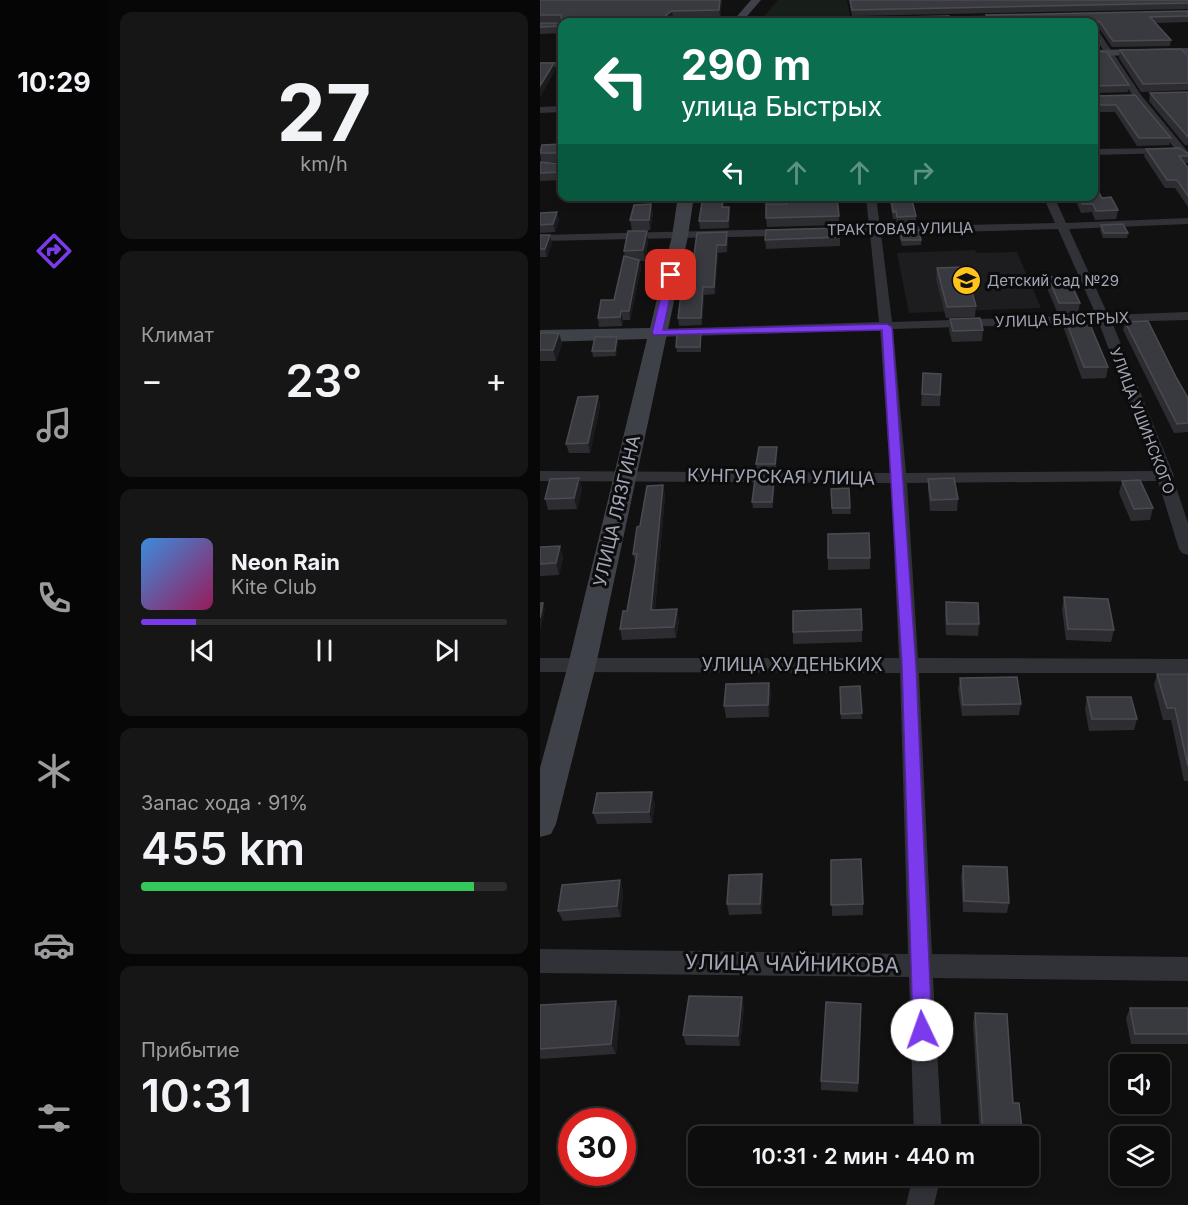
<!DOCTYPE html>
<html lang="ru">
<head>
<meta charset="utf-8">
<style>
	body { margin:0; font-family:Inter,sans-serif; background:#161617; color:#f1f3f6; height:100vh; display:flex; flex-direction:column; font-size:22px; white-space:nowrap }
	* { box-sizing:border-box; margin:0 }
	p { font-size:20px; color:#9a9c9e }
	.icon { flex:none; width:33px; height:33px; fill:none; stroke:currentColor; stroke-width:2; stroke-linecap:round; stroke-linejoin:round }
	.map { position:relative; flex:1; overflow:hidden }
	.panel { display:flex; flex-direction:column; gap:12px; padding:12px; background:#070708; width:432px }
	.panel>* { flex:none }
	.hud { position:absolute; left:18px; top:18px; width:540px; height:183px; border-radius:12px; box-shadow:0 3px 9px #0003,0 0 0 2px #2d2d2e; background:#0b6e4f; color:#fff; overflow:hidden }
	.controls { position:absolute; left:570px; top:1054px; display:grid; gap:12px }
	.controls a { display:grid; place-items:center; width:60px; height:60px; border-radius:12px; background:#0d0d0e; box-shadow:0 3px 9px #0003,0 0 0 2px #2d2d2e; font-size:30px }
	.speed { position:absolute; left:18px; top:1108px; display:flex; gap:12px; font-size:30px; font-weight:700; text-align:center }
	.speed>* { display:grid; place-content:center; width:78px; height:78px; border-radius:50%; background:#0d0d0e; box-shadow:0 3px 9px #0003,0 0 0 2px #2d2d2e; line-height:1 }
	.speed .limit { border:9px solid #d22; background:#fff; color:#111 }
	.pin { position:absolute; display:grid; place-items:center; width:51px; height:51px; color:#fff; margin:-26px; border-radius:12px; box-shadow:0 3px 9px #0006 }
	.me { position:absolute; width:66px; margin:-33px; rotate:357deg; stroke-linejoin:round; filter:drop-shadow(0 0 4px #0008) }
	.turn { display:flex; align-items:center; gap:21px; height:126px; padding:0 24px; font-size:27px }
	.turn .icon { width:78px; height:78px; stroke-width:2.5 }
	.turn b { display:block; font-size:42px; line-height:51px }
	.lanes { display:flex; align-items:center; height:57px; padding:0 24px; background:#0003; justify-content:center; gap:30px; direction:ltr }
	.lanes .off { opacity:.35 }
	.big { font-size:45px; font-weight:600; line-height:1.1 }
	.panel .tile { flex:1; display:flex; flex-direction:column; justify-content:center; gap:9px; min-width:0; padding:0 21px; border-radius:12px; background:#161617 }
	.panel .dial { align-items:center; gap:0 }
	.dial b { font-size:78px; line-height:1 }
	.song { display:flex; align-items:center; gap:18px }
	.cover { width:72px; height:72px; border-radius:9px; background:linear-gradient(135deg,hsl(210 70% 55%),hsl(330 70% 35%)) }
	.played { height:6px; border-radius:3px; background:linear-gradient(90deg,#7c3aed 15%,#2d2d2e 15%) }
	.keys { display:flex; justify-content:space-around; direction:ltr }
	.heat { display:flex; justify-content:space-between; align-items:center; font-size:33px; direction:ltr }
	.charge { height:9px; border-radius:4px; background:linear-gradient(90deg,#34c759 91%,#2d2d2e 0) }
	.trip { position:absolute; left:148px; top:1126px; width:351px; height:60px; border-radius:12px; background:#0d0d0e; box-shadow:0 3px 9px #0003,0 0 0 2px #2d2d2e; font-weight:600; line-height:60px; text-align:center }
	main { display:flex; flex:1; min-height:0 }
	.tabs { display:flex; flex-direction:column; width:108px; justify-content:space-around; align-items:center; background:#050506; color:#9a9c9e }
	.tabs .icon { width:42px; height:42px }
	.tabs .selected { color:#7c3aed }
	.tabs b { font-size:27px; color:#f1f3f6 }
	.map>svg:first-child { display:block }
</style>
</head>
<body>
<main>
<nav class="tabs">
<b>10:29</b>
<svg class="icon selected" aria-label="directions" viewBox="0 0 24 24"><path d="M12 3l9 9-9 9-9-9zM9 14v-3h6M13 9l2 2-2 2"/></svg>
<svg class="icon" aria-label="music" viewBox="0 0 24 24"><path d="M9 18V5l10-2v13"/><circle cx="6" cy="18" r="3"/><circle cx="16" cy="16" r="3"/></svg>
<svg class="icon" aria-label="phone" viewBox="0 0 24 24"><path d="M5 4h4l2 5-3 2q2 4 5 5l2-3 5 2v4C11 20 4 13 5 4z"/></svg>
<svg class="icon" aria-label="climate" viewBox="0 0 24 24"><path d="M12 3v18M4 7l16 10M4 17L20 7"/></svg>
<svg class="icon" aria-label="car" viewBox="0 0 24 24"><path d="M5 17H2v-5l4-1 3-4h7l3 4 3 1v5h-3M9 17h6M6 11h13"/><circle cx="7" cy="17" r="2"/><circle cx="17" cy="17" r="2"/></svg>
<svg class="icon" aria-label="filters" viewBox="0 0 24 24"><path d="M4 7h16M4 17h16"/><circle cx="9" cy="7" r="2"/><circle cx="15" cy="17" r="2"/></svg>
</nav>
<section class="panel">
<div class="tile dial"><b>27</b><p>km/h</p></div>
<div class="tile"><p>Климат</p>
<div class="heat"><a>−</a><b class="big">23°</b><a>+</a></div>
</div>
<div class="tile">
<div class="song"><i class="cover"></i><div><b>Neon Rain</b><p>Kite Club</p></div></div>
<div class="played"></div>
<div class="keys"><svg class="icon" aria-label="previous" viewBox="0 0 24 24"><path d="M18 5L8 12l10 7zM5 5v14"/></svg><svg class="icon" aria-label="pause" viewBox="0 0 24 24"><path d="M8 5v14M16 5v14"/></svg><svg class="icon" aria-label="next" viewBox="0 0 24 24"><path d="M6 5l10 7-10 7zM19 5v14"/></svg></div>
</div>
<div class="tile"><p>Запас хода · 91%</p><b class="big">455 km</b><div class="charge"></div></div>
<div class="tile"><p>Прибытие</p><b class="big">10:31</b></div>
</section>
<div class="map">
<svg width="648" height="1205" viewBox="0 0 648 1205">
	<rect width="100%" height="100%" fill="#111112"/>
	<polygon fill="#1d1d20" points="435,250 436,253 477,252 501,308 369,313 357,253"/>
	<polygon fill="#171d18" points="238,0 307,0 311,22 219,22"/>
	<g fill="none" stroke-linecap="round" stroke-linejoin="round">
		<g fill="#313238" fill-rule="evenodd">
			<polygon points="470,15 473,15 473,19 386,21 382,19 386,17"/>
			<polygon points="198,19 201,22 129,22 133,20"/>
			<polygon points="554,29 557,29 601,95 648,152 648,161 644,160 595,99 554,36"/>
			<polygon points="0,62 22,62 22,67 0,68"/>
			<polygon points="22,106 22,112 0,113 0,107"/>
			<polygon points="628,148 631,149 631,153 554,155 554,149"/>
			<path d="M326,196H336L340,227L515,223L503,196H514L526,223L648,218V224L529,229L568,315L648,312V320L572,322L634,476L633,478L648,523V555L642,553L639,549L618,481L367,483L378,658L648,659V673H379L392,954L648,957V981L393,978L402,1137H374L369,977L0,973V949L368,954L360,673L0,672V658H359L351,483L0,481V471L350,473L340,330L117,337L110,333L117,329L339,322L330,234L0,241V235L329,227ZM518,229L556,315L352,322L341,234ZM559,323L615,471L366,473L353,329Z"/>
			<polygon points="373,1176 401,1176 394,1205 366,1205"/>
		</g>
		<g fill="#3f4148" fill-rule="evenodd">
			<polygon points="211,0 221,0 202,22 192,22"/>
			<polygon points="648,48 648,54 554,56 554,50"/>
			<polygon points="138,196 154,196 148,236 56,665 16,824 11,834 0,837 0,768 28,665 107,339 0,342 0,330 110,328 132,236"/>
		</g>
	</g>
	<g fill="#2d2d31">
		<polygon points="0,0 182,0 180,17 22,22 22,33 0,34 0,23 22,23 22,22 0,22"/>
		<polygon points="309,0 648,0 648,9 312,16"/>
		<polygon points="648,11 648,22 616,23 631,40 630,46 572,47 559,28 554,27 554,22 446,22 445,21 446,15"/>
		<polygon points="580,50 648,56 648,90 601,92 579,58"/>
		<polygon points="554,51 589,85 588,92 554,93"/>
		<polygon points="648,92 648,145 645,145 609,101 610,93"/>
		<polygon points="595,95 631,138 629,145 597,146 575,112 554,112 554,96"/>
		<polygon points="22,144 22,180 0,181 0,162 20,164 22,162 1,162 0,151"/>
		<polygon points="606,149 648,154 648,163 644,163 648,168 648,207 635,188 625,188 604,156"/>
		<polygon points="163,196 185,196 184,207 189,207 190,214 189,228 160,229 159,221"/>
		<polygon points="349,196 371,196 376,216 376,224 357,224 356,219 353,219"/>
		<polygon points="534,196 554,196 562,198 578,210 576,219 555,220 552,212 541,213"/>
		<polygon points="111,204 113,214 110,230 92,231 90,220"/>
		<polygon points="0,213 19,220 15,232 0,233"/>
		<polygon points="299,216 299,225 227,227 226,218"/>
		<polygon points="561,225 588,233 587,238 563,238 560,230"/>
		<polygon points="300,228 300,246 226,249 225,240"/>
		<polygon points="360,231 381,240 381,245 362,246 359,236"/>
		<polygon points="187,232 188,239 187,252 178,253 175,294 164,295 162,325 139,326 138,318 151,278"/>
		<polygon points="0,235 12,243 7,257 0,257"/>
		<polygon points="108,241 105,261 100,261 101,268 90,320 83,320 82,326 59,327 58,318 74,300 85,257 84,251"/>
		<polygon points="397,268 436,306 435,317 406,318 396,279"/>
		<polygon points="508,277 540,303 538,313 518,314 507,288"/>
		<polygon points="524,316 568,367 566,378 542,379 523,326"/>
		<polygon points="410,319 443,330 442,341 412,342 409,330"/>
		<polygon points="585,322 636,377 648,398 648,432 634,433 583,330"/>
		<polygon points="161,332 161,352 137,352 136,347"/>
		<polygon points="19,333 22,344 16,361 0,361 0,334"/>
		<polygon points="77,337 78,342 76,356 53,357 52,351"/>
		<polygon points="383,373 401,374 400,406 381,406"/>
		<polygon points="58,396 60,406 50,453 29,453 26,444"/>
		<polygon points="237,447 236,470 217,470 216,464"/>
		<polygon points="39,478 42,489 37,509 8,510 5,499"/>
		<polygon points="234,479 233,508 213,508 212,502"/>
		<polygon points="388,479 418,499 417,511 390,511 388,490"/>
		<polygon points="582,481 613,508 610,520 591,521 579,493"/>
		<polygon points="123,485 125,496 115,610 139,620 136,638 82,640 80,629 87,611 96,564 93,554 100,526"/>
		<polygon points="291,489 310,508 311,514 292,514"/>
		<polygon points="288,534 330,558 330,569 288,570"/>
		<polygon points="20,546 23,558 19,575 0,576 0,547"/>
		<polygon points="524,597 574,630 571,642 526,640 522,609"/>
		<polygon points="406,602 439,624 438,636 406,635 405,614"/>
		<polygon points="322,630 322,642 253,644 253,632"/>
		<polygon points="617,674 648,674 648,781 644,781 631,720 623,720 614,685"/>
		<polygon points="420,678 481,704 479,715 422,716 418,689"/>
		<polygon points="229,683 231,694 229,717 186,718 184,706"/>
		<polygon points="320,686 322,719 301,719 300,687"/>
		<polygon points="547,697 597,719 594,730 549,731 545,709"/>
		<polygon points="115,803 112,823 57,824 53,813"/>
		<polygon points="291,860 323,904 323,915 292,916"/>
		<polygon points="423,866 469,903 467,913 423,912 421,877"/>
		<polygon points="80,880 83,891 81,917 23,921 18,911"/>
		<polygon points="223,885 222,914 189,915 187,904"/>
		<polygon points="76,1001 80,1011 76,1054 0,1059 0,1005"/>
		<polygon points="321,1004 318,1092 281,1090 281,1081"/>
		<polygon points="204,1007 200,1046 146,1045 143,1035"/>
		<polygon points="590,1008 648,1008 648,1044 591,1044 586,1018"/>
		<polygon points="435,1013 473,1103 483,1137 440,1137 433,1023"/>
		<polygon points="443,1176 486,1176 484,1182 443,1182"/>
	</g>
	<g fill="#1c1c1f">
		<polygon points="180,0 182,0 180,17 179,10"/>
		<polygon points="132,11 133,18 127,22 126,15"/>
		<polygon points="560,41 559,48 554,48 554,42"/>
		<polygon points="14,63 15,71 0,98 0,86"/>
		<polygon points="183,196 185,196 183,214 182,207"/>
		<polygon points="111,204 113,214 110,230 109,220"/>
		<polygon points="189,207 190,214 189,228 188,221"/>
		<polygon points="17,212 19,220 15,232 13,224"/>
		<polygon points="107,231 108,241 105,261 103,250"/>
		<polygon points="187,232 188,239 187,252 186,245"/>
		<polygon points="10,235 12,243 7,257 5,249"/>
		<polygon points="177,245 178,253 175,294 174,287"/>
		<polygon points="99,260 101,268 90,320 89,311"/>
		<polygon points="163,287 164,295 162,325 161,318"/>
		<polygon points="81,311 83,320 82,326 80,317"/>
		<polygon points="19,333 22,344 16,361 13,350"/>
		<polygon points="77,337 78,342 76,356 75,351"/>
		<polygon points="58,396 60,406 50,453 48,443"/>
		<polygon points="39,478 42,489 37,509 34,498"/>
		<polygon points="234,479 235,485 233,508 232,502"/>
		<polygon points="123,485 125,496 114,621 111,610"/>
		<polygon points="20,546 23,558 19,575 16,563"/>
		<polygon points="3,603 5,609 0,632 0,618"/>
		<polygon points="137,609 139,620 136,638 134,627"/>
		<polygon points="229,683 231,694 229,717 228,705"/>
		<polygon points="112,792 115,803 112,823 109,812"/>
		<polygon points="222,874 223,885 222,914 220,904"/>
		<polygon points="80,880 83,891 81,917 77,906"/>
		<polygon points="202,997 204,1007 200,1046 198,1036"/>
		<polygon points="76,1001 80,1011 76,1054 71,1044"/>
	</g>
	<g fill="#393a3f" stroke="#4a4b52" stroke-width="1.5">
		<polygon points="0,0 180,0 179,10 132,11 126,15 128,17 167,17 166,22 22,22 22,26 0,27 0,23 22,23 21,15 0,15"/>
		<polygon points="310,0 648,0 648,3 312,10"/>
		<polygon points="648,11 648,16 610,17 631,40 573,41 560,22 553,21 553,22 450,22 446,15"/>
		<polygon points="409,16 411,22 314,22 313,18"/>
		<polygon points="554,32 560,41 554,42"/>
		<polygon points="641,49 648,56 648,83 603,84 580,50"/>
		<polygon points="554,51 567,52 589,85 555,86 554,88"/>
		<polygon points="0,63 14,63 0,86"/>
		<polygon points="648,92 648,137 610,93"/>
		<polygon points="595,95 631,138 599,138 576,105 554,105 554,96"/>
		<polygon points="22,144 22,162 20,153 0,153 2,145"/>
		<polygon points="640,148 648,154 648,156 639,156 648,168 648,196 637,180 627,180 606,149"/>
		<polygon points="0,162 20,164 22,162 22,172 0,173"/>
		<polygon points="554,184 562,198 571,197 578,210 556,211 553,204 542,204 539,196 554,196"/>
		<polygon points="163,196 183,196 182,207 189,207 188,221 159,221"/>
		<polygon points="351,196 371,196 376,216 357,217 356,211 353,212"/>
		<polygon points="297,197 299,216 226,218 226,204 247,204 247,199"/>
		<polygon points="111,204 109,220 90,220 94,205"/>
		<polygon points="17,212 13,224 0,225 0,213"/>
		<polygon points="583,224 588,233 564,233 561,225"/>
		<polygon points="300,228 300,237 225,240 226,230"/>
		<polygon points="379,230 381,240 362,240 360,231"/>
		<polygon points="88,231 107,231 103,250 84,251"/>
		<polygon points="187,232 186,245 177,245 174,287 163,287 161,318 138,318 143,278 151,278 157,233"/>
		<polygon points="0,235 10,235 5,249 0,249"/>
		<polygon points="84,256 99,260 89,311 81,311 80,317 58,318 61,300 74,300"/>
		<polygon points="425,267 436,306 407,307 397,268"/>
		<polygon points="508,277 528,277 540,303 519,303"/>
		<polygon points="546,315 568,367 544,367 524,316"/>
		<polygon points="440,318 443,330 413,331 410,319"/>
		<polygon points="608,321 636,377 648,398 648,423 637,424 585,322"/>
		<polygon points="161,332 160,347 136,347 137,333"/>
		<polygon points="0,333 19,333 13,350 0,350"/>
		<polygon points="55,337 77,337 75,351 52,351"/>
		<polygon points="383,373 401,374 400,395 382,394"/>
		<polygon points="58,396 48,443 26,444 38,397"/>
		<polygon points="219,447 237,447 235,464 216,464"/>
		<polygon points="39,478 34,498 5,499 10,479"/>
		<polygon points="414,478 418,499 391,500 388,479"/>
		<polygon points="215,479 234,479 232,502 212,502"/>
		<polygon points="600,480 613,508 594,509 582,481"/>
		<polygon points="123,485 111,610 137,609 134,627 80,629 83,611 87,611 97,554 93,554 97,527 100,526 107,486"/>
		<polygon points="309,488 310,508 292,508 291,489"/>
		<polygon points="329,533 330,558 288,558 288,534"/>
		<polygon points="20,546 16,563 0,564 0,547"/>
		<polygon points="524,597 568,599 574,630 528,629"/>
		<polygon points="406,602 438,603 439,624 407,624"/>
		<polygon points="0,603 3,603 0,618"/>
		<polygon points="321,609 322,630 253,632 253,611"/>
		<polygon points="617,674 648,674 648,766 635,708 627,708"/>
		<polygon points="477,677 481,704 423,705 420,678"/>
		<polygon points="229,683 228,705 184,706 186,684"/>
		<polygon points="320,686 322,713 301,714 300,687"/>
		<polygon points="547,697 591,697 597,719 552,719"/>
		<polygon points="112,792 109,812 53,813 57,793"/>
		<polygon points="321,859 323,904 291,905 291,860"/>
		<polygon points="423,866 467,867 469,903 424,901"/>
		<polygon points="222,874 220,904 187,904 189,875"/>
		<polygon points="80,880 77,906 18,911 22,885"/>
		<polygon points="149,996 202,997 198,1036 143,1035"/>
		<polygon points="76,1001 71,1044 0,1049 0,1005"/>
		<polygon points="286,1002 321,1004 318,1083 281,1081"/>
		<polygon points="590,1008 648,1008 648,1034 595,1034"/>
		<polygon points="435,1013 467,1014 473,1103 479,1103 483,1137 443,1137"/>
	</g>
	<polygon fill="#7c3aed" stroke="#51269a" stroke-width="1.5" points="131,272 135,275 123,330 347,324 352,327 376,666 392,1030 389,1037 382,1040 376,1037 373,1030 362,666 342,330 114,335 112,333 126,275"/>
	<defs>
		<symbol id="school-disc" viewBox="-11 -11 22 22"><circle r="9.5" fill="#ffc31c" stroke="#0c0c0d"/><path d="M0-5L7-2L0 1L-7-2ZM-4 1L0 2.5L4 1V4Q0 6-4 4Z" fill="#111"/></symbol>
	</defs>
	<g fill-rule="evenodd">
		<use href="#school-disc" x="410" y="264" width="33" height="33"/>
	</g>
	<g text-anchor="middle" stroke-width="6" stroke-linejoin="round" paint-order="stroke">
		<g font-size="15" fill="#a1a5b5" stroke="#0c0c0d">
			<text transform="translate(360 229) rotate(-1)" y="5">ТРАКТОВАЯ УЛИЦА</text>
			<text transform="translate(522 320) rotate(-2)" y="5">УЛИЦА БЫСТРЫХ</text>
			<text transform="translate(602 421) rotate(69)" y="5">УЛИЦА УШИНСКОГО</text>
		</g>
		<g font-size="15" fill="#a1a5b5" stroke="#0c0c0d" text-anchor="start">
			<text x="447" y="286">Детский сад №29</text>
		</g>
		<g font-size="18" fill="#a1a5b5" stroke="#0c0c0d">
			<text transform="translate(241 477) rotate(1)" y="6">КУНГУРСКАЯ УЛИЦА</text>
			<text transform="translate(77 511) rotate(-77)" y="6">УЛИЦА ЛЯЗГИНА</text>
			<text x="252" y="671">УЛИЦА ХУДЕНЬКИХ</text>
		</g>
		<g font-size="21" fill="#a1a5b5" stroke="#0c0c0d">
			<text transform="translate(252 964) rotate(1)" y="7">УЛИЦА ЧАЙНИКОВА</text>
		</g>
	</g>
</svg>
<div class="controls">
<a><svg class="icon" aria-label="sound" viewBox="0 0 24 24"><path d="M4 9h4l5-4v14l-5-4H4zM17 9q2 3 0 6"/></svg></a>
<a><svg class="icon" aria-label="layers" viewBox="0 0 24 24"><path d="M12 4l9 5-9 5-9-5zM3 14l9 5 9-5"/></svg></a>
</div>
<div class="speed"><div class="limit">30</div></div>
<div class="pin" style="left:131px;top:275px;background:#d93025"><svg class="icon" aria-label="arrive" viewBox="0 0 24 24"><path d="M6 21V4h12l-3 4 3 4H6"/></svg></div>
<svg class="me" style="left:382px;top:1030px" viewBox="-20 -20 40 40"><circle r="19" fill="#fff"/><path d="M0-13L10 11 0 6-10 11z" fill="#7c3aed"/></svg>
<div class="trip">10:31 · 2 мин · 440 m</div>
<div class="hud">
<div class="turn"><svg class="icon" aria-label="left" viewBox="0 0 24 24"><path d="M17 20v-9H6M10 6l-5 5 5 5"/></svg><div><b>290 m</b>улица Быстрых</div></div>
<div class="lanes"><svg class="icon" aria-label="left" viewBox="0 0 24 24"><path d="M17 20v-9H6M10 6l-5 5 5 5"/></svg><svg class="icon off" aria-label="ahead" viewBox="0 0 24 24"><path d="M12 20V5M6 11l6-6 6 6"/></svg><svg class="icon off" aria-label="ahead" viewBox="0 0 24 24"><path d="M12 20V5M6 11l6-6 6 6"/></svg><svg class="icon off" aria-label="right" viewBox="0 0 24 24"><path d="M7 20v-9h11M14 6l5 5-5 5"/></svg></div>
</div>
</div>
</main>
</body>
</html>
